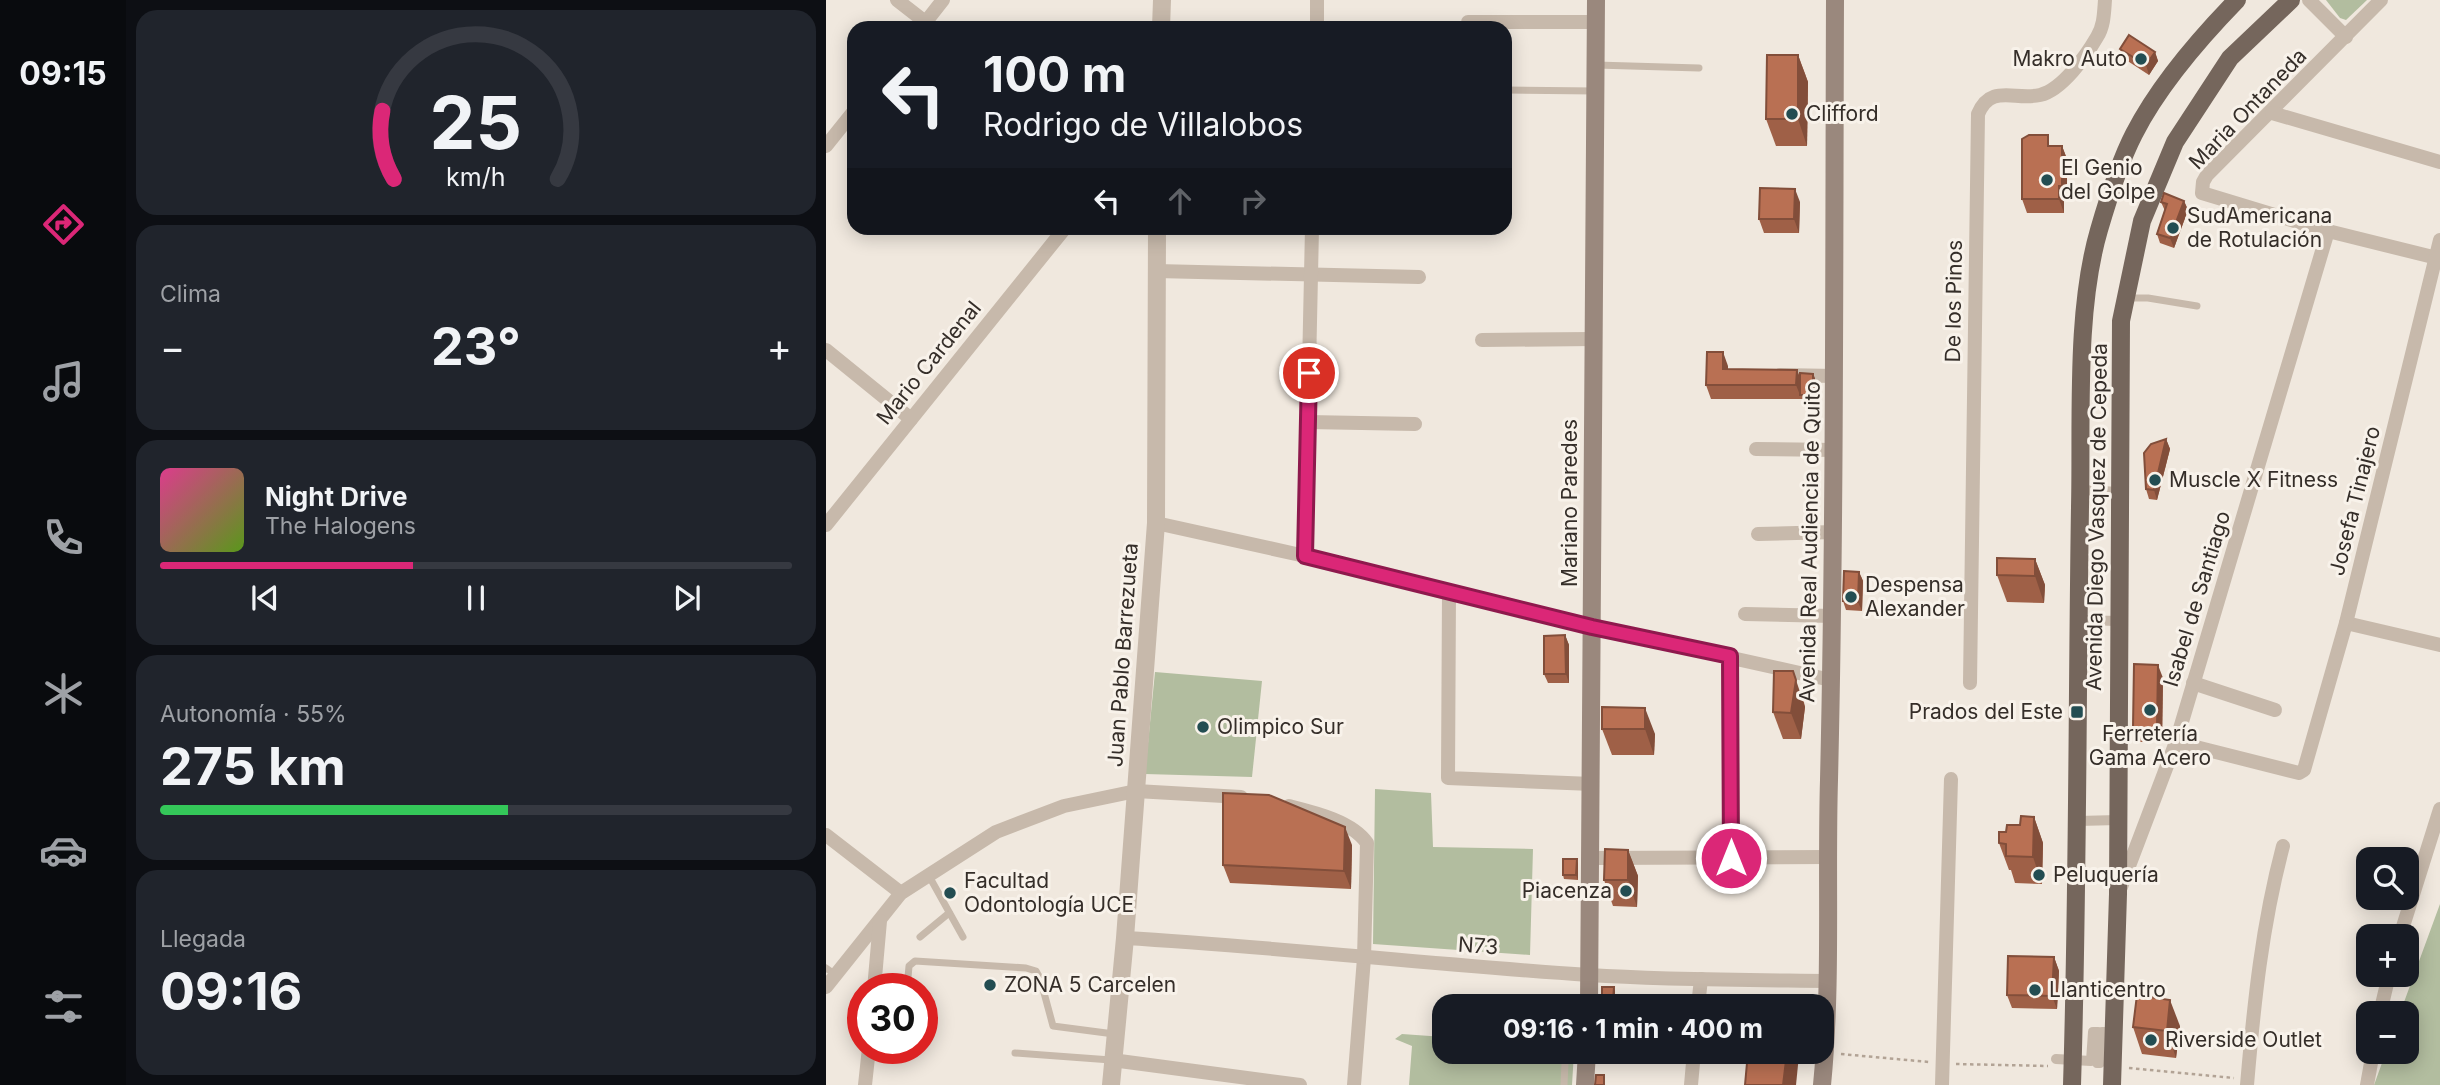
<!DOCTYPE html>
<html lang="es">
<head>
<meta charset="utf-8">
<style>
	body { margin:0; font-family:Inter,sans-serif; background:#20242c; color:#f1f3f6; height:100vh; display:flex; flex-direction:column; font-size:26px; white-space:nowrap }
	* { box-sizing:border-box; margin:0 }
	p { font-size:23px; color:#9ea1a6 }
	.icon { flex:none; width:38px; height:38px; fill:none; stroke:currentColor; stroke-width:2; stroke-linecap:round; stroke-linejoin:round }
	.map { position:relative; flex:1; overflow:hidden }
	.panel { display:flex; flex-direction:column; gap:10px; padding:10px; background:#0d0f14; width:700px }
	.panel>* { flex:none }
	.banner { position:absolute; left:21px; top:21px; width:665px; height:214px; border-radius:21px; box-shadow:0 4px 18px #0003; background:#171b24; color:#f1f3f6; overflow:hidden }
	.buttons { position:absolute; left:1530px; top:847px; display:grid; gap:14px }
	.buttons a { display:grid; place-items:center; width:63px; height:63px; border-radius:14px; background:#171b24; box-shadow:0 4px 18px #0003; font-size:35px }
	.speed { position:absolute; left:21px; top:973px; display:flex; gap:14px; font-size:35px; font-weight:700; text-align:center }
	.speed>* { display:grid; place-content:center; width:91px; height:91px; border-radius:50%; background:#171b24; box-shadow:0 4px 18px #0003; line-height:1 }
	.speed .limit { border:10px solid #d22; background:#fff; color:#111 }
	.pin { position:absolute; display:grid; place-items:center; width:60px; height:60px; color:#fff; margin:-30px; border:4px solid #fff; border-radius:50%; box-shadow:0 2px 7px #0007 }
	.me { position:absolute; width:77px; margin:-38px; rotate:0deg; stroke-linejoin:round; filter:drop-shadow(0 0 5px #0008) }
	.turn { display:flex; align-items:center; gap:24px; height:147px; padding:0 21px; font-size:32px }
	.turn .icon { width:91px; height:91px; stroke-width:2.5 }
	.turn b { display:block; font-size:49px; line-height:60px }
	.lanes { display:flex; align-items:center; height:66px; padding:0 21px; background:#0003; justify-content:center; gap:35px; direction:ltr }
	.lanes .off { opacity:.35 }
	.big { font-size:52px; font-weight:700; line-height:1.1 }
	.panel .widget { flex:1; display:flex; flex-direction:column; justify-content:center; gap:10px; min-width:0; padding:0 24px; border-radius:21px; background:#20242c }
	.panel .dial { align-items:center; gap:0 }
	.dial svg { height:182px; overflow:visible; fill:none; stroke:#363941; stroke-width:7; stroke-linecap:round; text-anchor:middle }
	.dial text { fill:#f1f3f6; stroke:none }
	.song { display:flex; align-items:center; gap:21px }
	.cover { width:84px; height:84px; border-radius:10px; background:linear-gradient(135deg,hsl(330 70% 55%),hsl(90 70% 35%)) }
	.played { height:7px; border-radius:4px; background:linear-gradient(90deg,#db2777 40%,#363941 40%) }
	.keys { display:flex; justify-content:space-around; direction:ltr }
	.heat { display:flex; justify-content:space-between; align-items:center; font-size:38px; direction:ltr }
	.charge { height:10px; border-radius:5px; background:linear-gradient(90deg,#34c759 55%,#363941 0) }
	.trip { position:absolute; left:606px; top:994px; width:402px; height:70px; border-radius:21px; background:#171b24; box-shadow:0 4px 18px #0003; font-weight:700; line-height:70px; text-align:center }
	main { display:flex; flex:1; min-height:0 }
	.tab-bar { display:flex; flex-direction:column; width:126px; justify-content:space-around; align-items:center; background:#090b0e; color:#9ea1a6 }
	.tab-bar .icon { width:49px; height:49px }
	.tab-bar .active { color:#db2777 }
	.tab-bar b { font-size:32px; color:#f1f3f6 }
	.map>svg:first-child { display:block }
</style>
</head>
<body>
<main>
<nav class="tab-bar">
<b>09:15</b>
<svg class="icon active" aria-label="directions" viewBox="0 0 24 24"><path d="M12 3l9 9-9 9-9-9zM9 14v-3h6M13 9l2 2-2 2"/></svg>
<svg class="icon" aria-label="music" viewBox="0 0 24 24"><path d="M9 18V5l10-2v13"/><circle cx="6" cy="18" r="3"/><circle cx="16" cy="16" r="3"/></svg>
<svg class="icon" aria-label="phone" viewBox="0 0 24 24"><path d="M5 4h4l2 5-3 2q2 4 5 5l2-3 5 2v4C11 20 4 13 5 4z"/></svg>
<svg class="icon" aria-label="climate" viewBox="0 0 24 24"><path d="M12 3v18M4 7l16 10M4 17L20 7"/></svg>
<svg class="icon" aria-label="car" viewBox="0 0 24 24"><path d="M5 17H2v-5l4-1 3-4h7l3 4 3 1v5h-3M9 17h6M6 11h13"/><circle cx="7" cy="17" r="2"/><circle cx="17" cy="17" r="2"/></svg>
<svg class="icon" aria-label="filters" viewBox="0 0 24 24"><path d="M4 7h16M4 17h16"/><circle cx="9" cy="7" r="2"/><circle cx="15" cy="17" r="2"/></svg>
</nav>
<section class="panel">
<div class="widget dial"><svg viewBox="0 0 100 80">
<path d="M14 69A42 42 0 1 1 86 69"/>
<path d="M14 69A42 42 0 0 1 9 39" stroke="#db2777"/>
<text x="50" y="56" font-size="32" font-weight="700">25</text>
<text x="50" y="72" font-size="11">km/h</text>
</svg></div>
<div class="widget"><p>Clima</p>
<div class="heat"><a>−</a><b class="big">23°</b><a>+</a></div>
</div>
<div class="widget">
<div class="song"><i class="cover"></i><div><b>Night Drive</b><p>The Halogens</p></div></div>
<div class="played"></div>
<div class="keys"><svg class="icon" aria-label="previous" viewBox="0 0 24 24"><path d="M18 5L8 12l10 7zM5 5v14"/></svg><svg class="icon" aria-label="pause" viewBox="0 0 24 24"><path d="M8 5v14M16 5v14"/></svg><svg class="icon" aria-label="next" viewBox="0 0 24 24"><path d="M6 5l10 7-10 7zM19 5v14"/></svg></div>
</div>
<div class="widget"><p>Autonomía · 55%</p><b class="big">275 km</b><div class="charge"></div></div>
<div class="widget"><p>Llegada</p><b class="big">09:16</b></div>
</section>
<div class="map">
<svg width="1614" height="1085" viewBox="0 0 1614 1085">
	<rect width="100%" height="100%" fill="#f0e8de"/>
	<g fill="#b2bd9f">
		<polygon points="1500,0 1541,0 1520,20 1514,18"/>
		<polygon points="329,672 436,681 426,777 319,774"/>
		<polygon points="549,789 605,793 607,847 707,849 704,955 547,944"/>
		<polygon points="1614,904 1614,1085 1548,1085 1560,1052 1580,1052 1580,1013 1574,1013"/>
		<polygon points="576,1034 618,1037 618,1052 748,1052 746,1085 583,1085 586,1046 569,1039"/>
	</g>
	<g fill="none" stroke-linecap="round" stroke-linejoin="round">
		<g stroke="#b2a395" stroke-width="2.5" stroke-dasharray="3.5 3.5" stroke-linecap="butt">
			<polyline points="1015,1054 1103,1062"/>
			<polyline points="1130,1064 1222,1066"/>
			<polyline points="1303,1068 1408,1078"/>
		</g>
		<g stroke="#c7b9ab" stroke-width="7">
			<polyline points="770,65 873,68"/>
			<polyline points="679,90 769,91"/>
			<polyline points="1301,298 1322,298 1371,306"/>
			<polyline points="103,876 137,937"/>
			<polyline points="94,937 123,913"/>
			<polyline points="0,968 10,975"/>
			<polyline points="81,989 83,966 89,961 200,968 210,971 214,978 227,1026 288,1034"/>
			<polyline points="189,1053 285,1060"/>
			<polyline points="738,1085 739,1063"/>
		</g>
		<g stroke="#c7b9ab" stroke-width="10">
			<polyline points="1255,490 1294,492"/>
			<polyline points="1253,620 1292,621"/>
			<polyline points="1252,821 1292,820"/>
			<polyline points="1230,1059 1265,1061 1267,1032 1272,1032 1271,1063 1274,1063 1276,1032 1281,1032 1280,1042"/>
		</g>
		<g stroke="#c7b9ab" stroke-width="14">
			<polyline points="71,0 107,28"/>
			<polyline points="1483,0 1520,37"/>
			<polyline points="1555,0 1381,175 1377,182 1376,193 1502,231 1611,258"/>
			<polyline points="642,22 770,22"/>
			<polyline points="95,28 117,0"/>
			<polyline points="491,28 491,0"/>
			<polyline points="1446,113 1614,162"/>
			<polyline points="0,146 28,111"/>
			<polyline points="330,271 593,277"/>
			<polyline points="656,340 768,339"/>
			<polyline points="0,350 85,419"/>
			<polyline points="954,375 1009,376"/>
			<polyline points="482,422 589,424"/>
			<polyline points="930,449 1009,450"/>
			<polyline points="330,523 479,556 766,627 1005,680"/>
			<polyline points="0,525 239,228"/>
			<polyline points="932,534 1008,532"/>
			<polyline points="479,556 486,228"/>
			<polyline points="623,592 622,778 766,784"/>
			<polyline points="919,614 1007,616"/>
			<polyline points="1520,623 1614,645"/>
			<polyline points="904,656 905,858"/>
			<path d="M1144,683L1152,114C1165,83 1189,101 1214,95C1236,90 1260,56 1271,37C1278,26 1278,13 1279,0"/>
			<polyline points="1367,683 1449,710"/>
			<polyline points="1350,742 1473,773 1478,770 1520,623 1614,240"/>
			<path d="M463,806C487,812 526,821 541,843L538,958L528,1085"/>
			<polyline points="0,835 75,893"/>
			<polyline points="766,858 1001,857"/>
			<polyline points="1295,887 1350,742 1502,231"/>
			<polyline points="1574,936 1614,809"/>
			<path d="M299,938C454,947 608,965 763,975C843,980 922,980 1002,981"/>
			<polyline points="0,987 75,893 170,832 238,806 310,791 415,797"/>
			<polyline points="48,989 54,921"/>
			<polyline points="872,1006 875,979"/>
			<polyline points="1554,1013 1563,975"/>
			<polyline points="286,1060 474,1085"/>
			<polyline points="39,1085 43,1048"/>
			<polyline points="865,1085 868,1052"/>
			<polyline points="1116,1085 1125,779"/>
			<path d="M1421,1085C1428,1003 1436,925 1457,846"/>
			<polyline points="1541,1085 1547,1052"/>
		</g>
		<g stroke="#c7b9ab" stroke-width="18">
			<polyline points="335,28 336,0"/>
			<polyline points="285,1085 299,938 330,523 331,228"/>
		</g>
		<g stroke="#9a887d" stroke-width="18">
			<polyline points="763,1006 770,0"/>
			<polyline points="759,1085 761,1052"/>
			<path d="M996,1085C1006,984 1000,881 1003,780C1009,520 1008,260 1009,0"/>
		</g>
		<g stroke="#75665c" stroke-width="18">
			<path d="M1246,1085C1252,892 1251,700 1254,507C1256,421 1249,312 1273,230C1282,199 1293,163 1308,134C1333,85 1373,39 1411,0"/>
			<polyline points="1286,1085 1292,894 1295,321 1316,221 1349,142 1404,58 1465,0"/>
		</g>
	</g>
	<g fill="#9f6047">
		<polygon points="1294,49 1329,52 1332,61 1323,75 1297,58"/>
		<polygon points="972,55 982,82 981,146 950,146 940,119"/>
		<polygon points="1226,146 1236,146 1241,159 1241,200 1238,200 1238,213 1201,213 1196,199"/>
		<polygon points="1358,201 1362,210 1348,248 1334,243 1331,234 1339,211 1335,202"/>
		<polygon points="974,202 973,233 938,233 933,219"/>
		<polygon points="902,366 902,369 971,370 974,379 989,378 989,399 885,399 880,385"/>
		<polygon points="1340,439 1344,449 1331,500 1323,499 1320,489"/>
		<polygon points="1209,559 1219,585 1218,603 1181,602 1171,575"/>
		<polygon points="1033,572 1037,581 1036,611 1020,610 1017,601"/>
		<polygon points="739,635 743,645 743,683 722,683 718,674"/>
		<polygon points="1337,678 1336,742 1312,742 1307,728"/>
		<polygon points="977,698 979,707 975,739 957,739 947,712"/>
		<polygon points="776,707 829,734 828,755 786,755 776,729"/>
		<polygon points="1208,817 1217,843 1216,884 1189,883 1185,870 1183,870 1173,843 1180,832 1194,825"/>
		<polygon points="526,845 525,889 404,883 397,865"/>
		<polygon points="802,850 812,876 811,907 787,906 778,880"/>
		<polygon points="751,859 752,864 752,880 738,879 737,875"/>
		<polygon points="1228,957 1233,971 1231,1009 1186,1008 1181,995"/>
		<polygon points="788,987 789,991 789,1006 777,1006 776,1002"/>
		<polygon points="1354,1026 1350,1058 1316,1054 1307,1027"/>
	</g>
	<g fill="#824e3a">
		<polygon points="1329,52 1332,61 1323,75 1320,65"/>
		<polygon points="972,55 982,82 981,146 972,119"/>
		<polygon points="1236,146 1241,159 1241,200 1236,186"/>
		<polygon points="1233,186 1238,200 1238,213 1233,199"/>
		<polygon points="969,189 974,202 973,233 968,219"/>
		<polygon points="1358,201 1362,210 1348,248 1344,238"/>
		<polygon points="897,352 902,366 902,383 897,369"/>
		<polygon points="971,370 976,383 974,395 970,385"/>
		<polygon points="987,374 989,378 989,399 987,395"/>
		<polygon points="1340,439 1344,449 1331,500 1328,490"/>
		<polygon points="1209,559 1219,585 1218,603 1209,576"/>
		<polygon points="1033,572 1037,581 1036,611 1032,602"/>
		<polygon points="739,635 743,645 743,683 740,674"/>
		<polygon points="1332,665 1337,678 1336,742 1331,728"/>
		<polygon points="967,671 979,707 975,739 965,713"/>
		<polygon points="819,708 829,734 828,755 819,729"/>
		<polygon points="1208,817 1217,843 1216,884 1207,857"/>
		<polygon points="519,827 526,845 525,889 518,871"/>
		<polygon points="802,850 812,876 811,907 802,880"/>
		<polygon points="751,859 752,864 752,880 750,875"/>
		<polygon points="1228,957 1233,971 1231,1009 1226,996"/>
		<polygon points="788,987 789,991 789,1006 787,1001"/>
		<polygon points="1344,1000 1354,1026 1350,1058 1341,1031"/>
		<polygon points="961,1052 972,1052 973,1055 970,1085 957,1085"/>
	</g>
	<g fill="#b97053" stroke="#824e3a" stroke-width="2">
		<polygon points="1303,35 1329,52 1320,65 1294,49"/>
		<polygon points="941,55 972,55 972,119 940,119"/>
		<polygon points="1203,135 1222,135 1222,146 1236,146 1236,186 1233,186 1233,199 1196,199 1196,139"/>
		<polygon points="934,188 969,189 968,219 933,219"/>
		<polygon points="1338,193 1358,201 1344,238 1331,234 1341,204 1335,202"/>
		<polygon points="881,352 897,352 897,369 971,370 970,385 880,385"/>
		<polygon points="974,373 987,374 987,395 974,395"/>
		<polygon points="1340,439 1328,490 1320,489 1318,453 1325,444"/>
		<polygon points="1171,558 1209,559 1209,576 1171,575"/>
		<polygon points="1018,571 1033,572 1032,602 1017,601"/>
		<polygon points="739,635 740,674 718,674 718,636"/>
		<polygon points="1308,664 1332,665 1331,728 1307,728"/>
		<polygon points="948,671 967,671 970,680 965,713 947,712"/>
		<polygon points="776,707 819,708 819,729 776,729"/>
		<polygon points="397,793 443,795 519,827 518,871 397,865"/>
		<polygon points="1195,816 1208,817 1207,857 1180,856 1180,844 1173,843 1173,832 1180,832 1181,825 1194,825"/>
		<polygon points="779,849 802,850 802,880 778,880"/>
		<polygon points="737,859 751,859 750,875 737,875"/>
		<polygon points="1182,956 1228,957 1226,996 1181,995"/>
		<polygon points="776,987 788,987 787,1001 776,1002"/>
		<polygon points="1311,995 1344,1000 1341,1031 1307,1027"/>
		<polygon points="922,1052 961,1052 957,1085 919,1085"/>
		<polygon points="770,1075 778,1075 778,1085 769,1085"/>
	</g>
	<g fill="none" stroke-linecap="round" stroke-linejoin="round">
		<defs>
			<polyline id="route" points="483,373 479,556 766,627 904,656 905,858"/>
		</defs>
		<use href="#route" stroke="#8e194d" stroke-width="18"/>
		<use href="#route" stroke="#db2777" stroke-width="12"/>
	</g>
	<g fill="#234d52" stroke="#f8f2ea" stroke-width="2.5">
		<circle cx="1315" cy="59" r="7"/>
		<circle cx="966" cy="114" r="7"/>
		<circle cx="1221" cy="180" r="7"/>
		<circle cx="1347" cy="228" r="7"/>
		<circle cx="1329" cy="480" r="7"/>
		<circle cx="1025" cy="597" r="7"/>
		<circle cx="1324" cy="710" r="7"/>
		<rect x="1244" y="705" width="14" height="14" rx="3.5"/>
		<circle cx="377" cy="727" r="7"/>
		<circle cx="1213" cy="875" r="7"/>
		<circle cx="800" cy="891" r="7"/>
		<circle cx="124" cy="893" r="7"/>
		<circle cx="164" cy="985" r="7"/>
		<circle cx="1209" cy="990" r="7"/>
		<circle cx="1325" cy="1040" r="7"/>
	</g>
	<g text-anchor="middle" stroke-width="6" stroke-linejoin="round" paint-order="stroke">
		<g font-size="21" fill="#352e29" stroke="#f8f2ea" text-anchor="start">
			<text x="1301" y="66" text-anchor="end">Makro Auto</text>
			<text x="980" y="121">Clifford</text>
			<text x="1235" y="175">El Genio<tspan x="1235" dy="24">del Golpe</tspan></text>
			<text x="1361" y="223">SudAmericana<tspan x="1361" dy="24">de Rotulación</tspan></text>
			<text x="1343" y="487">Muscle X Fitness</text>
			<text x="1039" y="592">Despensa<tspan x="1039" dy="24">Alexander</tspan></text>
			<text x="1237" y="719" text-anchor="end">Prados del Este</text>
			<text x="391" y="734">Olimpico Sur</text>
			<text x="1324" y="741" text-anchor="middle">Ferretería<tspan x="1324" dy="24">Gama Acero</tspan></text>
			<text x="1227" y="882">Peluquería</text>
			<text x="138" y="888">Facultad<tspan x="138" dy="24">Odontología UCE</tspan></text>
			<text x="786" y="898" text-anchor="end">Piacenza</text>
			<text x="178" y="992">ZONA 5 Carcelen</text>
			<text x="1223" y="997">Llanticentro</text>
			<text x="1339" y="1047">Riverside Outlet</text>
		</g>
		<g font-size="21" fill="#352e29" stroke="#f8f2ea">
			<text transform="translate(1422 109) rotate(-46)" y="7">Maria Ontaneda</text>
			<text transform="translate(1128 301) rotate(-89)" y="7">De los Pinos</text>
			<text transform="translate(103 363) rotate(-51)" y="7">Mario Cardenal</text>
			<text transform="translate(1529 501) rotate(-76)" y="7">Josefa Tinajero</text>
			<text transform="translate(744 503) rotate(-90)" y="7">Mariano Paredes</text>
			<text transform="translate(1271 517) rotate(-89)" y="7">Avenida Diego Vasquez de Cepeda</text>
			<text transform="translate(984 542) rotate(-89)" y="7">Avenida Real Audiencia de Quito</text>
			<text transform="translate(1371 599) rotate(-73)" y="7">Isabel de Santiago</text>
			<text transform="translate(297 655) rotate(-86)" y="7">Juan Pablo Barrezueta</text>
			<text transform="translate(652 946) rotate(4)" y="7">N73</text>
		</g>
	</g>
</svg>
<div class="buttons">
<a><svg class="icon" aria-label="search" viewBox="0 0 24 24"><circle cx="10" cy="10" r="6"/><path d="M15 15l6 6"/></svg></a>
<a>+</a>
<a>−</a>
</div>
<div class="speed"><div class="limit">30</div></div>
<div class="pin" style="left:483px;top:373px;background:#d93025"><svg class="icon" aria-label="arrive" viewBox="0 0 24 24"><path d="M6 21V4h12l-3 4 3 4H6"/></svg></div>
<svg class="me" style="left:905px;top:858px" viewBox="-20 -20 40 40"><circle r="17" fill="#db2777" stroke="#fff" stroke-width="3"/><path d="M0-11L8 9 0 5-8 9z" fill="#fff"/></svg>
<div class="trip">09:16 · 1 min · 400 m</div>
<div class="banner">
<div class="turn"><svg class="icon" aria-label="left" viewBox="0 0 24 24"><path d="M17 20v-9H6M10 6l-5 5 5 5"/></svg><div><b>100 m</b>Rodrigo de Villalobos</div></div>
<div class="lanes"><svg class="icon" aria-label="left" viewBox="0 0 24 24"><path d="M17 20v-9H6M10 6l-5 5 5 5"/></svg><svg class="icon off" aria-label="ahead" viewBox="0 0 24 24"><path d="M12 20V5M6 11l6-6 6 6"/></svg><svg class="icon off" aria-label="right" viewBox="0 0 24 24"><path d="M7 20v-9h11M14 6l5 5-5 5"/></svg></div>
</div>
</div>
</main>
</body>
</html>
